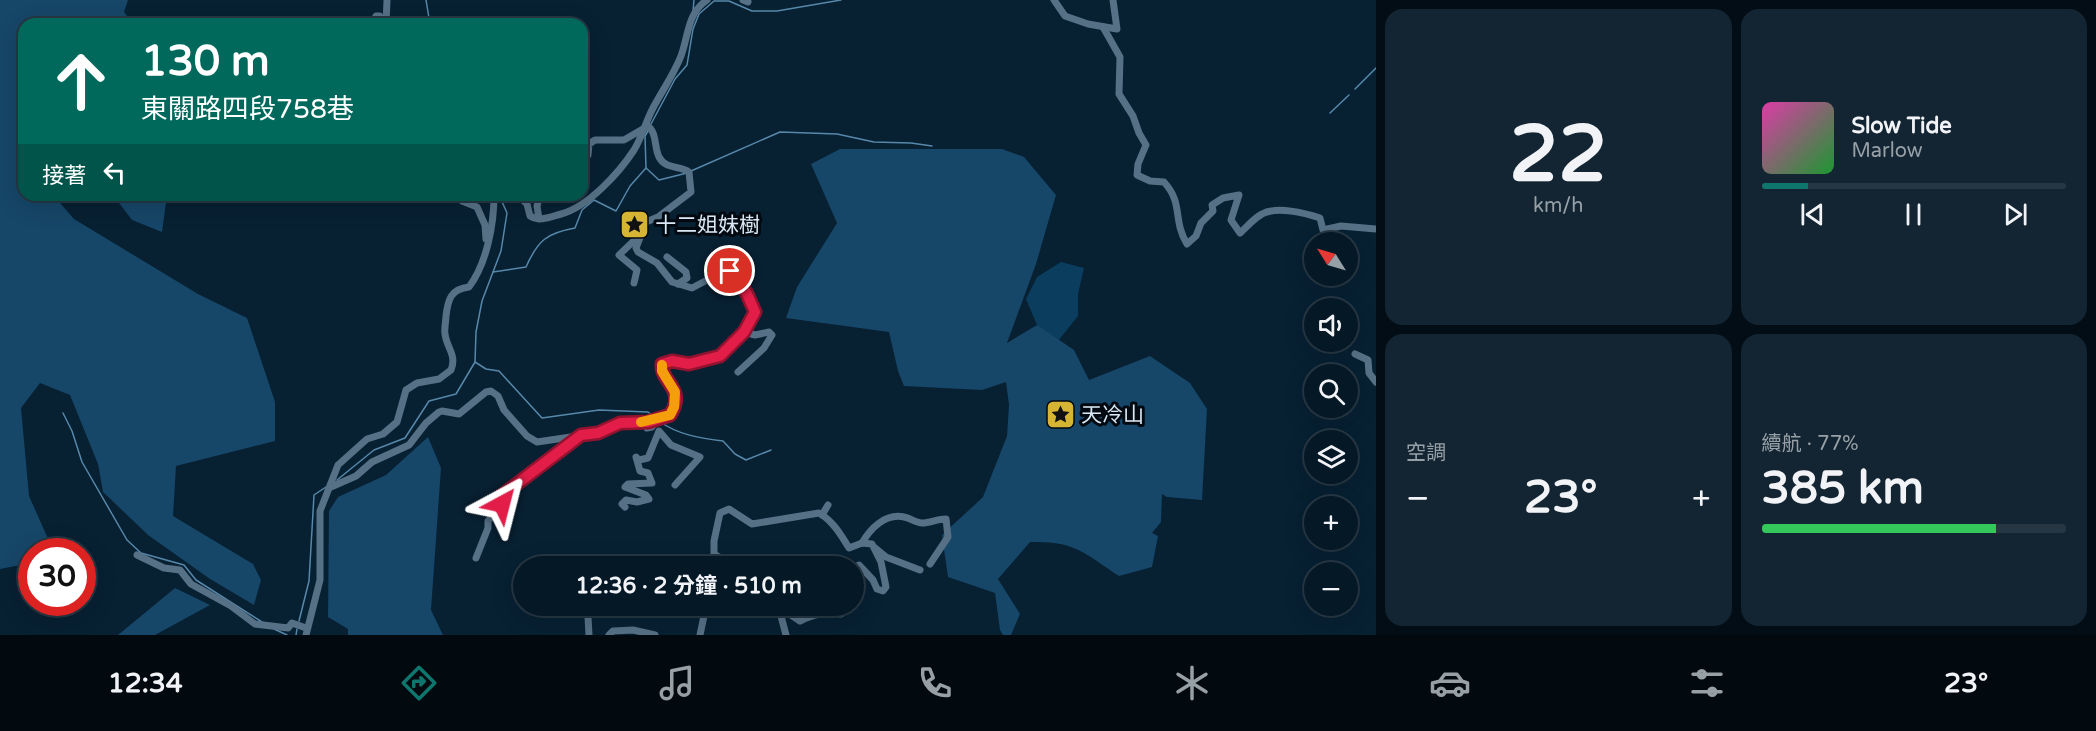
<!DOCTYPE html>
<html lang="zh-TW">
<head>
<meta charset="utf-8">
<style>
	body { margin:0; font-family:"Varela Round","Noto Sans TC",sans-serif; background:#132532; color:#f1f3f6; height:100vh; display:flex; flex-direction:column; font-size:22px; white-space:nowrap }
	* { box-sizing:border-box; margin:0 }
	p { font-size:20px; color:#97a0a7 }
	.icon { flex:none; width:33px; height:33px; fill:none; stroke:currentColor; stroke-width:2; stroke-linecap:round; stroke-linejoin:round }
	.map { position:relative; flex:1; overflow:hidden }
	.panel { display:flex; flex-direction:column; gap:9px; padding:9px; background:#030d15; width:720px }
	.panel>* { flex:none }
	.guide { position:absolute; left:18px; top:18px; width:570px; height:183px; border-radius:18px; box-shadow:0 6px 24px #0002,0 0 0 2px #263743; background:#00695c; color:#fff; overflow:hidden }
	.needle { width:39px; rotate:307deg }
	.controls { position:absolute; left:1304px; top:232px; display:grid; gap:12px }
	.controls a { display:grid; place-items:center; width:54px; height:54px; border-radius:50%; background:#051826; box-shadow:0 6px 24px #0002,0 0 0 2px #263743; font-size:30px }
	.speed { position:absolute; left:18px; top:538px; display:flex; gap:12px; font-size:30px; font-weight:700; text-align:center }
	.speed>* { display:grid; place-content:center; width:78px; height:78px; border-radius:50%; background:#051826; box-shadow:0 6px 24px #0002,0 0 0 2px #263743; line-height:1 }
	.speed .limit { border:9px solid #d22; background:#fff; color:#111 }
	.pin { position:absolute; display:grid; place-items:center; width:51px; height:51px; color:#fff; margin:-26px; border:3px solid #fff; border-radius:50%; box-shadow:0 2px 6px #0007 }
	.me { position:absolute; width:66px; margin:-33px; rotate:38deg; stroke-linejoin:round; filter:drop-shadow(0 0 4px #0008) }
	.turn { display:flex; align-items:center; gap:21px; height:126px; padding:0 24px; font-size:27px }
	.turn .icon { width:78px; height:78px; stroke-width:2.5 }
	.turn b { display:block; font-size:42px; line-height:51px }
	.then { display:flex; align-items:center; height:57px; padding:0 24px; background:#0003; gap:12px; font-size:22px }
	.big { font-size:45px; font-weight:700; line-height:1.1 }
	.panel .widget { flex:1; display:flex; flex-direction:column; justify-content:center; gap:9px; min-width:0; padding:0 21px; border-radius:18px; background:#132532 }
	.panel .dial { align-items:center; gap:0 }
	.dial b { font-size:78px; line-height:1 }
	.song { display:flex; align-items:center; gap:18px }
	.cover { width:72px; height:72px; border-radius:9px; background:linear-gradient(135deg,hsl(320 70% 55%),hsl(130 70% 35%)) }
	.played { height:6px; border-radius:3px; background:linear-gradient(90deg,#0f766e 15%,#263743 15%) }
	.keys { display:flex; justify-content:space-around; direction:ltr }
	.heat { display:flex; justify-content:space-between; align-items:center; font-size:33px; direction:ltr }
	.charge { height:9px; border-radius:4px; background:linear-gradient(90deg,#34c759 77%,#263743 0) }
	.panel .tiles { flex:1; display:grid; gap:9px; grid-template-columns:repeat(2,1fr) }
	.trip { position:absolute; left:513px; top:556px; width:351px; height:60px; border-radius:30px; background:#051826; box-shadow:0 6px 24px #0002,0 0 0 2px #263743; font-weight:700; line-height:60px; text-align:center }
	.dock { display:flex; height:96px; justify-content:space-around; align-items:center; background:#020a0f; color:#97a0a7 }
	.dock .icon { width:42px; height:42px }
	.dock .selected { color:#0f766e }
	.dock b { font-size:27px; color:#f1f3f6 }
	main { display:flex; flex:1; min-height:0 }
	.map>svg:first-child { display:block }
</style>
</head>
<body>
<main>
<div class="map">
<svg width="1376" height="635" viewBox="0 0 1376 635">
	<rect width="100%" height="100%" fill="#072032"/>
	<polygon fill="#0b3d5f" points="1061,262 1084,268 1078,294 1078,316 1058,341 1037,325 1026,299 1037,277"/>
	<g fill="#164668">
		<polygon points="0,0 128,0 124,12 133,24 24,24 24,123 19,136 24,146 24,195 53,195 74,219 198,294 247,318 275,402 275,441 176,466 173,516 253,564 261,580 254,605 210,579 148,535 103,492 98,464 70,395 40,383 21,408 29,496 54,552 32,552 31,563 0,569"/>
		<path d="M840,149H1002L1024,157L1056,195L1036,264L1007,343L1037,325L1074,350L1089,380L1150,356L1190,383L1207,409L1202,500L1167,497L1162,494L1161,522L1152,533L1158,536L1152,567L1119,576C1083,552 1075,541 1030,542L998,579L1020,614L1011,635H1003L1000,630L995,593L948,577L942,535L983,497L1007,436L1009,405L1006,382L982,390L904,386L898,371L889,332L786,318L797,287L837,223L811,164Z"/>
		<polygon points="113,195 167,195 162,232 132,220"/>
		<polygon points="428,437 441,468 431,610 443,635 348,635 348,629 328,617 329,511 338,497 386,475"/>
		<polygon points="175,588 210,605 155,635 118,635"/>
	</g>
	<g fill="none" stroke-linecap="round" stroke-linejoin="round">
		<g stroke="#5788aa" stroke-width="1.5">
			<polyline points="426,0 430,24"/>
			<polyline points="693,11 694,0"/>
			<polyline points="1355,89 1376,68"/>
			<polyline points="1330,113 1349,95"/>
			<polyline points="651,124 675,79 687,65 693,29 699,14 714,1 729,1 752,11 777,11 841,0"/>
			<polyline points="646,168 645,136 648,131"/>
			<polyline points="691,171 780,132 837,134 874,142 911,143 932,146"/>
			<path d="M493,272L526,267C538,240 547,233 575,228L582,210L594,200L616,211L630,186L646,168L659,180L687,173"/>
			<polyline points="475,362 486,369 499,371 542,418 599,410 648,412 653,416"/>
			<polyline points="63,413 72,431 82,462 127,540 141,553 184,565 196,580 262,622"/>
			<path d="M659,421C678,435 700,438 723,441L735,454L746,460L771,450"/>
			<polyline points="337,480 374,450 405,438 429,401 456,394 475,362 476,332 482,301 501,251 507,213 499,195"/>
			<polyline points="299,621 309,581 314,495 326,487"/>
			<polyline points="274,629 287,635"/>
			<polyline points="296,635 297,629"/>
		</g>
		<g stroke="#567085" stroke-width="7">
			<polyline points="743,0 748,2"/>
			<polyline points="1054,0 1065,16 1088,24 1117,29 1113,0"/>
			<polyline points="352,24 356,24"/>
			<polyline points="372,24 376,16 380,16 382,24"/>
			<polyline points="386,24 387,0"/>
			<polyline points="551,24 557,22 567,24"/>
			<path d="M1103,27L1120,57L1119,94L1133,116L1139,133L1146,145L1138,164L1137,175L1150,181L1164,182C1184,204 1172,219 1187,244L1196,236L1201,223L1213,211L1212,205L1223,198L1239,195L1231,220L1240,233C1247,227 1254,218 1262,214C1277,206 1305,213 1320,218L1323,230L1341,226L1376,229"/>
			<polyline points="457,195 462,201 477,207 485,225 486,239"/>
			<path d="M518,195L527,204L530,216C540,222 550,217 561,214C588,207 619,173 634,150C642,137 646,121 653,108C662,91 674,74 681,56C689,34 687,14 707,0"/>
			<polyline points="539,219 537,206 540,195"/>
			<polyline points="667,257 686,272 687,278 678,284"/>
			<polyline points="634,283 637,270 619,255 640,235"/>
			<polyline points="1355,354 1368,360 1369,373 1376,382"/>
			<polyline points="738,372 764,348 772,335 769,332 755,335 744,332"/>
			<polyline points="647,428 652,427 658,419"/>
			<path d="M331,487L356,476L372,462L409,445L426,423L439,412L442,411L459,414L486,392L491,391L498,396L504,410L527,436L537,442L598,433L620,423L648,421L670,415C686,388 660,383 662,364L672,361L689,364L720,356L744,332L755,312C750,298 742,280 730,271H724L692,288L672,282L657,263L638,252L636,248L646,222L658,217L691,192L689,172C679,165 666,170 659,157C654,147 657,133 648,126L624,140H595L589,144L588,155"/>
			<polyline points="625,507 622,504 626,500 637,502 649,499 646,495 625,487 628,484 652,483 648,473 640,471 636,457 639,460 648,458 659,431 671,445 700,457 675,485"/>
			<polyline points="822,515 828,505"/>
			<path d="M862,543C870,529 885,513 904,517C910,518 916,523 922,523C930,523 937,519 946,519L948,537L930,564"/>
			<polyline points="875,548 886,557 920,570"/>
			<polyline points="137,555 164,568 180,570 191,584 231,606 255,624 288,628 292,623 306,628"/>
			<polyline points="476,558 488,528 488,521 502,504 501,496 579,436"/>
			<path d="M727,567L724,560L714,554V541L720,513L729,509L752,524L819,513C833,521 841,535 849,548L862,543L872,544L881,562L886,587L883,591L877,589L873,580L859,565L854,568"/>
			<path d="M306,635L320,580V511L338,465L367,439L383,434L397,422L406,390L417,383L439,379L451,370C457,355 447,349 445,334C444,329 446,321 446,316C448,299 451,289 469,287C487,263 494,224 494,195"/>
			<polyline points="589,635 588,617 590,606"/>
			<polyline points="609,635 613,631 633,630 655,635"/>
			<polyline points="700,635 706,606"/>
			<path d="M786,635L781,616L788,613L800,621C814,614 825,612 841,614L847,609V606"/>
		</g>
	</g>
	<g fill="none" stroke-linecap="round" stroke-linejoin="round">
		<defs>
			<path id="route" d="M502,504L501,496L581,435L598,433L620,423L648,422L670,415C687,389 660,382 662,364L672,361L689,364L720,356L744,332L755,312L747,294L736,276L730,271"/>
		</defs>
		<use href="#route" stroke="#92132f" stroke-width="15"/>
		<use href="#route" stroke="#e11d48" stroke-width="10"/>
		<polyline stroke="#f59e0b" stroke-width="10" points="641,422 670,415 674,407 675,392 662,371 662,365"/>
	</g>
	<defs>
		<symbol id="sight-square" viewBox="-11 -11 22 22"><rect x="-9" y="-9" width="18" height="18" rx="4" fill="#d6b534" stroke="#020910"/><path d="M0-6L1.8-2.2L6-1.7L2.9 1.2L3.7 5.4L0 3.3L-3.7 5.4L-2.9 1.2L-6-1.7L-1.8-2.2Z" fill="#111"/></symbol>
	</defs>
	<g fill-rule="evenodd">
		<use href="#sight-square" x="618" y="208" width="33" height="33"/>
		<use href="#sight-square" x="1044" y="398" width="33" height="33"/>
	</g>
	<g text-anchor="middle" stroke-width="6" stroke-linejoin="round" paint-order="stroke">
		<g font-size="21" fill="#d9e8f4" stroke="#020910" text-anchor="start">
			<text x="655" y="232">十二姐妹樹</text>
			<text x="1081" y="422">天冷山</text>
		</g>
	</g>
</svg>
<div class="controls">
<a><svg class="needle" viewBox="-14 -14 28 28"><path d="M0-13l5 13h-10z" fill="#e53935"/><path d="M0 13l5-13h-10z" fill="#97a0a7"/></svg></a>
<a><svg class="icon" aria-label="sound" viewBox="0 0 24 24"><path d="M4 9h4l5-4v14l-5-4H4zM17 9q2 3 0 6"/></svg></a>
<a><svg class="icon" aria-label="search" viewBox="0 0 24 24"><circle cx="10" cy="10" r="6"/><path d="M15 15l6 6"/></svg></a>
<a><svg class="icon" aria-label="layers" viewBox="0 0 24 24"><path d="M12 4l9 5-9 5-9-5zM3 14l9 5 9-5"/></svg></a>
<a>+</a>
<a>−</a>
</div>
<div class="speed"><div class="limit">30</div></div>
<div class="pin" style="left:730px;top:271px;background:#d93025"><svg class="icon" aria-label="arrive" viewBox="0 0 24 24"><path d="M6 21V4h12l-3 4 3 4H6"/></svg></div>
<svg class="me" style="left:502px;top:504px" viewBox="-20 -20 40 40"><path d="M0-17L14 15 0 8-14 15z" fill="#e11d48" stroke="#fff" stroke-width="4"/></svg>
<div class="trip">12:36 · 2 分鐘 · 510 m</div>
<div class="guide">
<div class="turn"><svg class="icon" aria-label="ahead" viewBox="0 0 24 24"><path d="M12 20V5M6 11l6-6 6 6"/></svg><div><b>130 m</b>東關路四段758巷</div></div>
<div class="then">接著<svg class="icon" aria-label="left" viewBox="0 0 24 24"><path d="M17 20v-9H6M10 6l-5 5 5 5"/></svg></div>
</div>
</div>
<section class="panel">
<div class="tiles">
<div class="widget dial"><b>22</b><p>km/h</p></div>
<div class="widget">
<div class="song"><i class="cover"></i><div><b>Slow Tide</b><p>Marlow</p></div></div>
<div class="played"></div>
<div class="keys"><svg class="icon" aria-label="previous" viewBox="0 0 24 24"><path d="M18 5L8 12l10 7zM5 5v14"/></svg><svg class="icon" aria-label="pause" viewBox="0 0 24 24"><path d="M8 5v14M16 5v14"/></svg><svg class="icon" aria-label="next" viewBox="0 0 24 24"><path d="M6 5l10 7-10 7zM19 5v14"/></svg></div>
</div>
<div class="widget"><p>空調</p>
<div class="heat"><a>−</a><b class="big">23°</b><a>+</a></div>
</div>
<div class="widget"><p>續航 · 77%</p><b class="big">385 km</b><div class="charge"></div></div>
</div>
</section>
</main>
<nav class="dock">
<b>12:34</b>
<svg class="icon selected" aria-label="directions" viewBox="0 0 24 24"><path d="M12 3l9 9-9 9-9-9zM9 14v-3h6M13 9l2 2-2 2"/></svg>
<svg class="icon" aria-label="music" viewBox="0 0 24 24"><path d="M9 18V5l10-2v13"/><circle cx="6" cy="18" r="3"/><circle cx="16" cy="16" r="3"/></svg>
<svg class="icon" aria-label="phone" viewBox="0 0 24 24"><path d="M5 4h4l2 5-3 2q2 4 5 5l2-3 5 2v4C11 20 4 13 5 4z"/></svg>
<svg class="icon" aria-label="climate" viewBox="0 0 24 24"><path d="M12 3v18M4 7l16 10M4 17L20 7"/></svg>
<svg class="icon" aria-label="car" viewBox="0 0 24 24"><path d="M5 17H2v-5l4-1 3-4h7l3 4 3 1v5h-3M9 17h6M6 11h13"/><circle cx="7" cy="17" r="2"/><circle cx="17" cy="17" r="2"/></svg>
<svg class="icon" aria-label="filters" viewBox="0 0 24 24"><path d="M4 7h16M4 17h16"/><circle cx="9" cy="7" r="2"/><circle cx="15" cy="17" r="2"/></svg>
<b>23°</b>
</nav>
</body>
</html>
